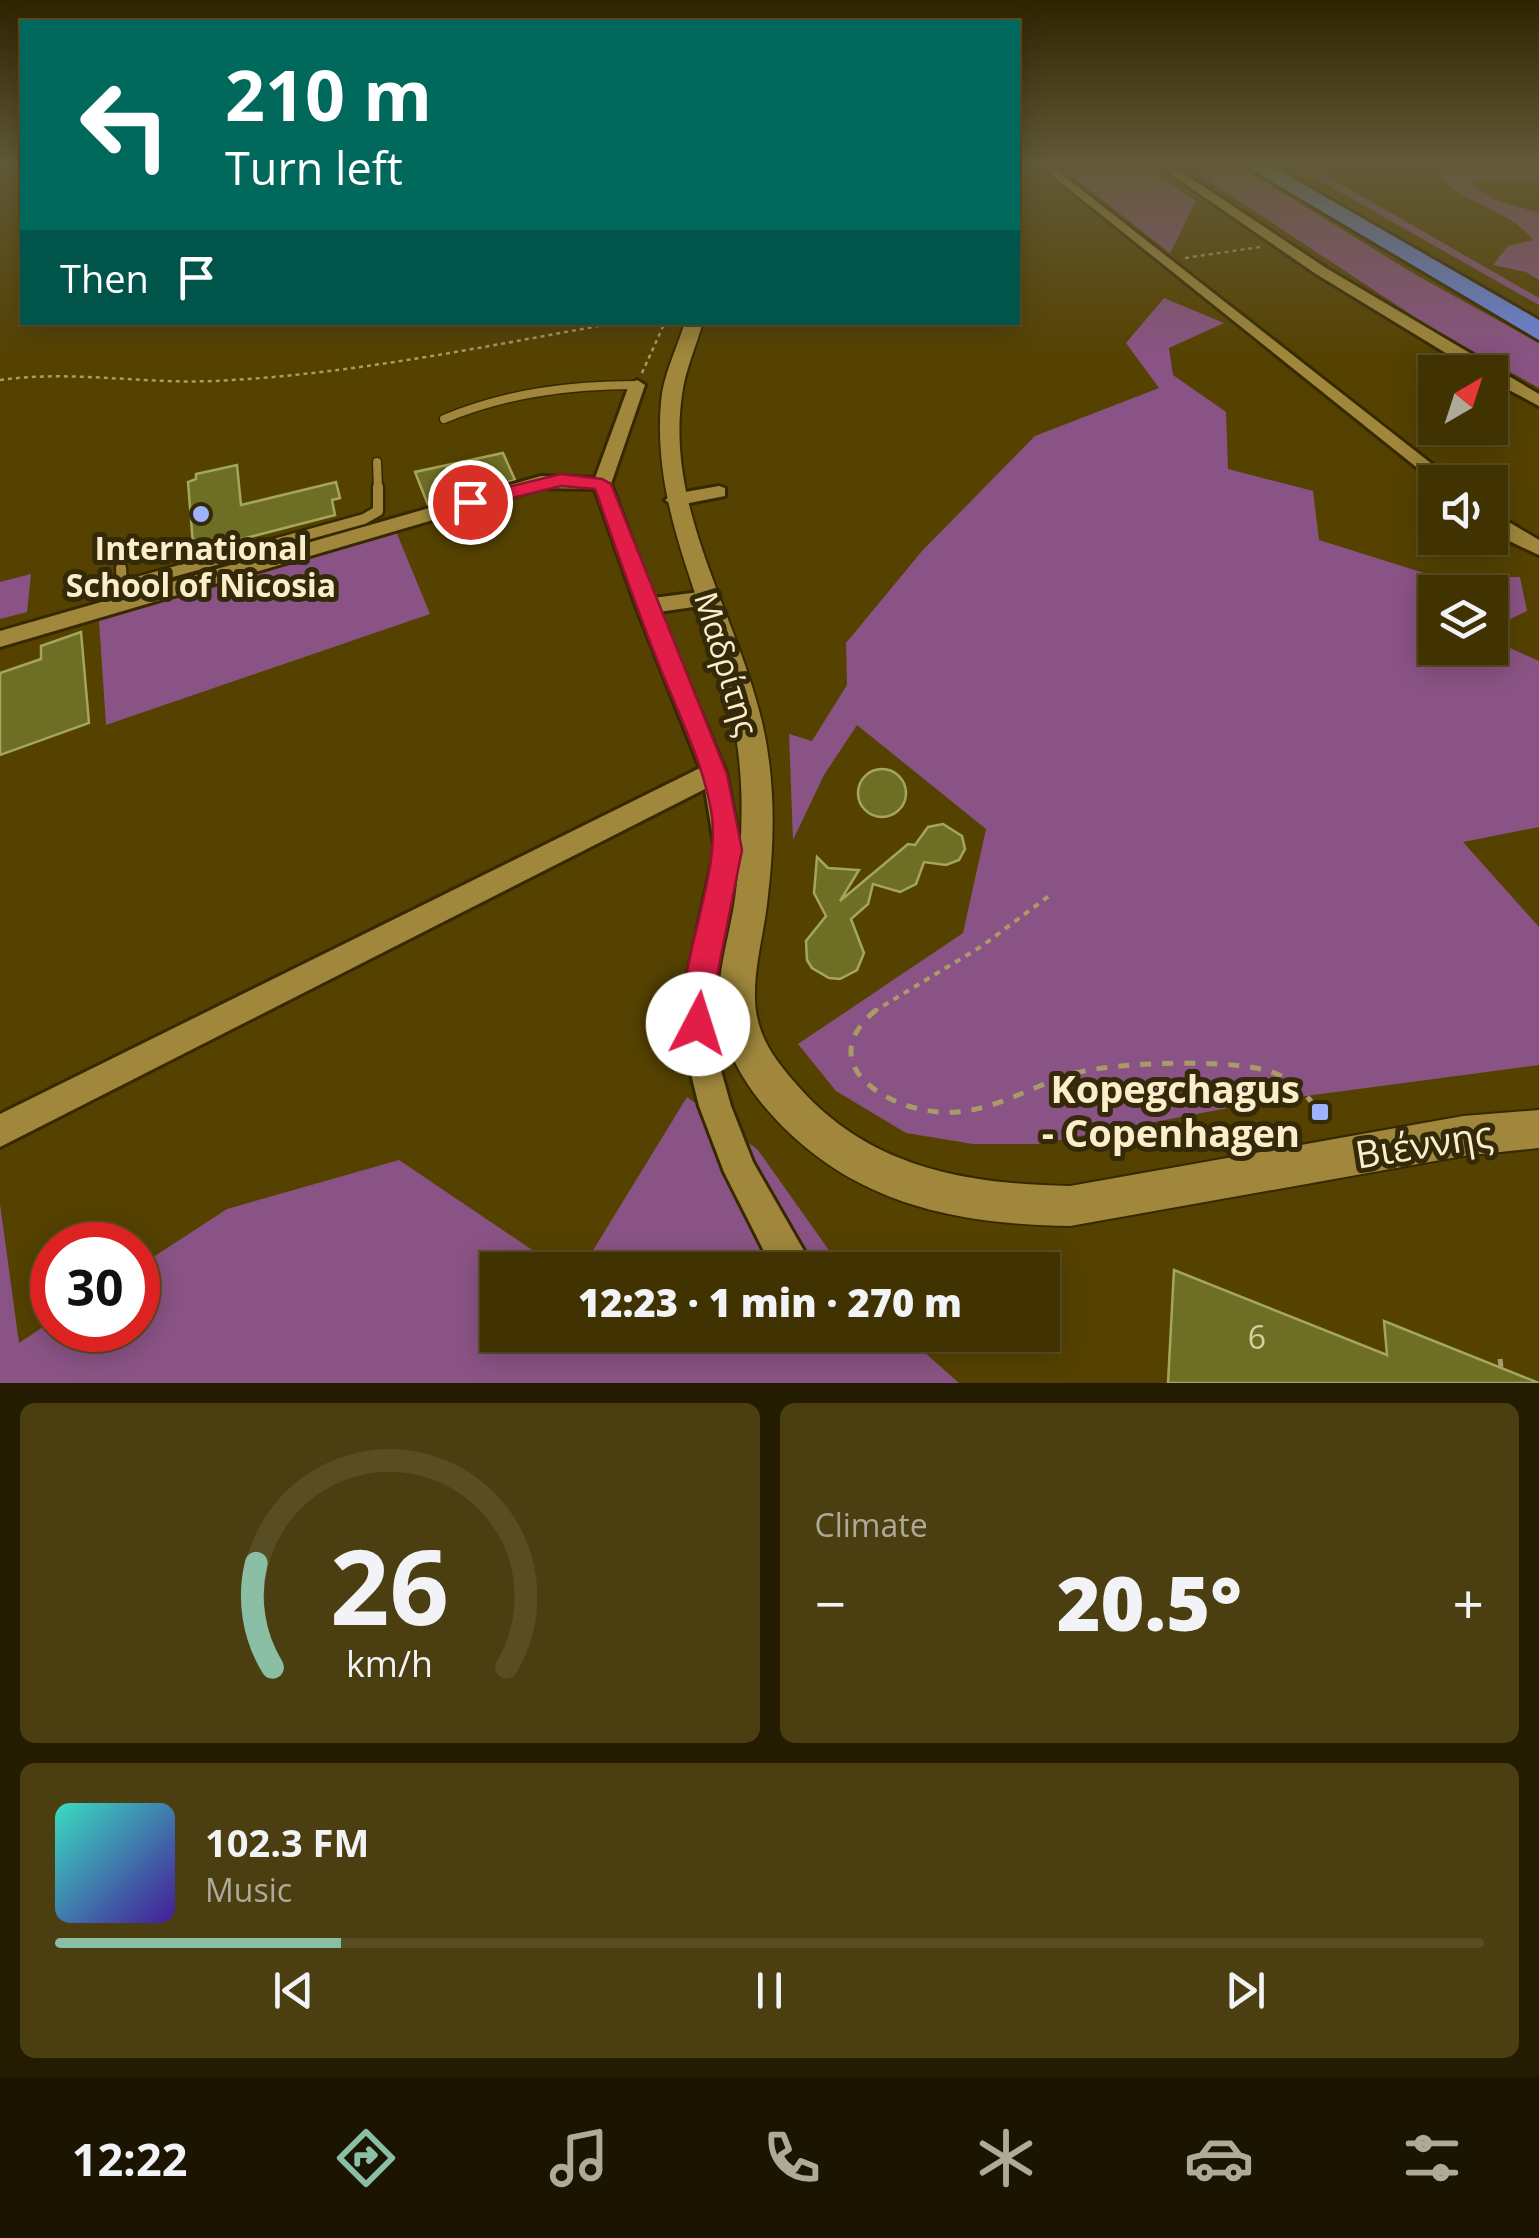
<!DOCTYPE html>
<html lang="en">
<head>
<meta charset="utf-8">
<style>
	body { margin:0; font-family:"Open Sans",sans-serif; background:#4b3e10; color:#f1f3f6; height:100vh; display:flex; flex-direction:column; font-size:38px; white-space:nowrap }
	* { box-sizing:border-box; margin:0 }
	p { font-size:32px; color:#aeaa99 }
	.icon { flex:none; width:55px; height:55px; fill:none; stroke:currentColor; stroke-width:2; stroke-linecap:round; stroke-linejoin:round }
	.map { position:relative; height:1383px; overflow:hidden }
	.drawer { display:flex; flex-direction:column; gap:20px; padding:20px; background:#231c01; flex:1 }
	.drawer>* { flex:none }
	.banner { position:absolute; left:20px; top:20px; width:1000px; height:305px; border-radius:0px; box-shadow:0 5px 25px #0003,0 0 0 2px #594d23; background:#00695c; color:#fff; overflow:hidden }
	.needle { width:65px; rotate:39deg }
	.tools { position:absolute; left:1418px; top:355px; display:grid; gap:20px }
	.tools a { display:grid; place-items:center; width:90px; height:90px; border-radius:0px; background:#403201; box-shadow:0 5px 25px #0003,0 0 0 2px #594d23; font-size:50px }
	.speed { position:absolute; left:30px; top:1222px; display:flex; gap:20px; font-size:50px; font-weight:700; text-align:center }
	.speed>* { display:grid; place-content:center; width:130px; height:130px; border-radius:50%; background:#403201; box-shadow:0 5px 25px #0003,0 0 0 2px #594d23; line-height:1 }
	.speed .limit { border:15px solid #d22; background:#fff; color:#111 }
	.pin { position:absolute; display:grid; place-items:center; width:85px; height:85px; color:#fff; margin:-42px; border:5px solid #fff; border-radius:50%; box-shadow:0 2px 10px #0007 }
	.me { position:absolute; width:110px; margin:-55px; rotate:5deg; stroke-linejoin:round; filter:drop-shadow(0 0 8px #0008) }
	.turn { display:flex; align-items:center; gap:35px; height:210px; padding:0 40px; font-size:45px }
	.turn .icon { width:130px; height:130px; stroke-width:2.5 }
	.turn b { display:block; font-size:70px; line-height:85px }
	.then { display:flex; align-items:center; height:95px; padding:0 40px; background:#0003; gap:20px; font-size:38px }
	.big { font-size:75px; font-weight:800; line-height:1.1 }
	.drawer .tile { flex:1; display:flex; flex-direction:column; justify-content:center; gap:15px; min-width:0; padding:0 35px; border-radius:15px; background:#4b3e10 }
	.drawer .dial { align-items:center; gap:0 }
	.dial svg { height:260px; overflow:visible; fill:none; stroke:#594d23; stroke-width:7; stroke-linecap:round; text-anchor:middle }
	.dial text { fill:#f1f3f6; stroke:none }
	.song { display:flex; align-items:center; gap:30px }
	.cover { width:120px; height:120px; border-radius:15px; background:linear-gradient(135deg,hsl(170 70% 55%),hsl(260 70% 35%)) }
	.played { height:10px; border-radius:5px; background:linear-gradient(90deg,#8abfa5 20%,#594d23 20%) }
	.keys { display:flex; justify-content:space-around; direction:ltr }
	.heat { display:flex; justify-content:space-between; align-items:center; font-size:55px; direction:ltr }
	.drawer .tiles { flex:1; display:grid; gap:20px; grid-template-columns:1fr 1fr }
	.tile:last-child { grid-column:span 2 }
	.trip { position:absolute; left:480px; top:1252px; width:580px; height:100px; border-radius:0px; background:#403201; box-shadow:0 5px 25px #0003,0 0 0 2px #594d23; font-weight:800; line-height:100px; text-align:center }
	.dock { display:flex; height:160px; justify-content:space-around; align-items:center; background:#1a1400; color:#aeaa99 }
	.dock .icon { width:70px; height:70px }
	.dock .current { color:#8abfa5 }
	.dock b { font-size:45px; color:#f1f3f6 }
	.map>svg:first-child { display:block }
</style>
</head>
<body>
<div class="map">
<svg width="1539" height="1383" viewBox="0 0 1539 1383">
	<rect width="100%" height="100%" fill="#554201"/>
	<g fill="#8a5385">
		<polygon points="1058,165 1143,165 1196,201 1170,253"/>
		<polygon points="1216,165 1238,165 1416,275 1539,343 1539,388 1433,329 1201,176 1213,173"/>
		<polygon points="1292,165 1308,165 1539,298 1539,305"/>
		<path d="M1446,165H1539V180H1479L1471,184L1496,200L1539,213V280L1526,272L1493,265L1508,246L1533,240C1507,207 1468,207 1439,177Z"/>
		<polygon points="1164,298 1224,323 1169,348 1173,375 1226,412 1228,469 1313,491 1319,540 1440,578 1520,577 1527,611 1490,629 1490,592 1435,592 1435,648 1490,648 1490,639 1539,661 1539,827 1463,842 1539,927 1539,1065 1260,1102 1038,1144 973,1144 906,1133 836,1091 798,1044 963,933 986,829 857,725 824,775 793,840 789,734 812,741 847,685 846,643 922,551 1035,436 1159,388 1126,343"/>
		<polygon points="395,529 430,614 106,725 99,620"/>
		<polygon points="31,574 27,612 0,619 0,582"/>
		<polygon points="687,1097 758,1150 843,1270 581,1270"/>
		<polygon points="399,1160 562,1270 498,1270 498,1335 905,1335 959,1383 0,1383 0,1204 19,1343 52,1321 52,1330 138,1330 138,1267 227,1209"/>
	</g>
	<g fill="#6e6f24" stroke="#a4a65b" stroke-width="2.5">
		<polygon points="503,453 515,480 428,505 415,472"/>
		<polygon points="237,465 241,505 336,482 340,498 332,500 335,515 238,540 239,544 194,557 188,482 196,479 196,474"/>
		<polygon points="81,632 89,723 0,755 0,673 41,659 41,646"/>
		<circle cx="882" cy="793" r="24"/>
		<polygon points="943,824 962,836 965,849 959,860 946,865 924,862 916,884 900,892 873,884 868,904 851,919 864,953 857,970 840,979 829,978 812,968 807,960 806,941 826,916 814,893 817,857 828,868 859,870 840,901 908,844 915,845 928,827"/>
		<polygon points="1174,1270 1387,1355 1384,1321 1539,1383 1168,1383"/>
	</g>
	<g fill="none" stroke-linecap="round" stroke-linejoin="round">
		<defs>
			<g id="service-far1">
				<path d="M444,419C506,393 570,385 637,385"/>
				<polyline points="377,462 378,489"/>
			</g>
			<polyline id="service" points="121,568 122,586 364,519 378,511 378,487"/>
			<g id="minor">
				<polygon points="1039,165 1050,165 1455,482 1435,482"/>
				<polygon points="1158,165 1171,165 1326,268 1539,394 1539,406 1490,380 1490,372 1477,372 1316,274"/>
				<polygon points="637,380 645,385 611,484 653,598 707,591 717,598 707,605 659,612 726,773 741,850 712,1001 714,1046 731,1106 753,1162 815,1270 775,1270 771,1265 724,1172 699,1106 684,1046 682,1001 715,850 705,789 0,1147 0,1114 700,768 636,606 595,489 542,488 0,647 0,631 541,476 595,478 629,385"/>
				<polygon points="719,486 725,488 725,496 674,506 665,500 674,494"/>
				<polygon points="1490,511 1539,540 1539,555 1507,540 1490,527"/>
			</g>
			<path id="tertiary" d="M685,322H703C696,347 685,370 682,395C665,510 737,614 762,722C775,778 775,838 768,895C765,930 754,964 755,999C756,1035 774,1059 797,1085C869,1168 966,1184 1070,1186L1463,1116L1539,1110V1148L1463,1156L1070,1226C950,1224 845,1202 764,1106C740,1077 721,1042 719,1004C718,968 730,934 735,899C743,842 745,782 734,725C713,615 651,518 661,402C663,375 677,349 685,322Z"/>
			<polygon id="motorway" points="1244,165 1270,165 1539,320 1539,340"/>
		</defs>
		<use href="#service-far1" stroke="#362900" stroke-width="11"/>
		<use href="#service" stroke="#362900" stroke-width="15"/>
		<use href="#minor" stroke="#362900" stroke-width="6"/>
		<use href="#tertiary" stroke="#362900" stroke-width="4"/>
		<use href="#motorway" stroke="#362900" stroke-width="6"/>
		<g stroke="#aa9a68" stroke-width="2.5" stroke-dasharray="4 4" stroke-linecap="butt">
			<polyline points="1185,258 1260,247"/>
			<polyline points="642,373 665,322"/>
			<path d="M0,380C71,370 142,384 213,381C351,375 486,346 621,322"/>
		</g>
		<polyline stroke="#aa9a68" stroke-width="4" stroke-dasharray="6 6" stroke-linecap="butt" points="873,1012 982,946 1049,896"/>
		<g stroke="#aa9a68" stroke-width="5" stroke-dasharray="11 11" stroke-linecap="butt">
			<path d="M876,1010C813,1062 882,1107 938,1112C989,1116 1029,1086 1076,1073C1114,1062 1245,1057 1279,1075C1302,1087 1318,1109 1333,1128"/>
			<polyline points="1500,1359 1501,1367"/>
		</g>
		<use href="#service-far1" stroke="#a0873c" stroke-width="8"/>
		<use href="#service" stroke="#a0873c" stroke-width="10"/>
		<use href="#minor" fill="#a0873c" fill-rule="evenodd"/>
		<use href="#tertiary" fill="#a0873c" fill-rule="evenodd"/>
		<use href="#motorway" fill="#6a83db" fill-rule="evenodd"/>
	</g>
	<linearGradient id="sky" x2="0" y2="1"><stop stop-color="#2f2401"/><stop offset="0.46" stop-color="#625a38"/><stop offset="1" stop-color="#625a38" stop-opacity="0"/></linearGradient>
	<rect width="1539" height="358" fill="url(#sky)"/>
	<path fill="#e11d48" stroke="#92132f" stroke-width="2.5" d="M561,474L602,479L611,484L727,774L742,850L712,1001L713,1024L709,1034L698,1039L688,1034C667,984 724,878 711,810C702,760 678,713 660,667C637,610 617,552 597,494L595,489L561,486L470,508L460,502L463,498Z"/>
	<g fill="#9db4fd" stroke="#342a0a" stroke-width="4">
		<circle cx="201" cy="514" r="10"/>
		<rect x="1310" y="1102" width="20" height="20" rx="5"/>
	</g>
	<g text-anchor="middle" stroke-width="10" stroke-linejoin="round" paint-order="stroke">
		<g font-size="32" font-weight="bold" fill="#fceeca" stroke="#342a0a">
			<text x="201" y="560">International<tspan x="201" dy="37">School of Nicosia</tspan></text>
		</g>
		<g font-size="32" fill="#fceeca" stroke="#342a0a">
			<text transform="translate(726 664) rotate(73)" y="11">Μαδρίτης</text>
		</g>
		<g font-size="32" fill="#d8cea0">
			<text x="1257" y="1349">6</text>
		</g>
		<g font-size="38" font-weight="bold" fill="#fceeca" stroke="#342a0a" text-anchor="end">
			<text x="1300" y="1103">Kopegchagus<tspan x="1300" dy="44">- Copenhagen</tspan></text>
		</g>
		<g font-size="38" fill="#fceeca" stroke="#342a0a">
			<text transform="translate(1424 1145) rotate(-9)" y="13">Βιέννης</text>
		</g>
	</g>
</svg>
<div class="tools">
<a><svg class="needle" viewBox="-14 -14 28 28"><path d="M0-13l5 13h-10z" fill="#e53935"/><path d="M0 13l5-13h-10z" fill="#aeaa99"/></svg></a>
<a><svg class="icon" aria-label="sound" viewBox="0 0 24 24"><path d="M4 9h4l5-4v14l-5-4H4zM17 9q2 3 0 6"/></svg></a>
<a><svg class="icon" aria-label="layers" viewBox="0 0 24 24"><path d="M12 4l9 5-9 5-9-5zM3 14l9 5 9-5"/></svg></a>
</div>
<div class="speed"><div class="limit">30</div></div>
<div class="pin" style="left:470px;top:502px;background:#d93025"><svg class="icon" aria-label="arrive" viewBox="0 0 24 24"><path d="M6 21V4h12l-3 4 3 4H6"/></svg></div>
<svg class="me" style="left:698px;top:1024px" viewBox="-20 -20 40 40"><circle r="19" fill="#fff"/><path d="M0-13L10 11 0 6-10 11z" fill="#e11d48"/></svg>
<div class="trip">12:23 · 1 min · 270 m</div>
<div class="banner">
<div class="turn"><svg class="icon" aria-label="left" viewBox="0 0 24 24"><path d="M17 20v-9H6M10 6l-5 5 5 5"/></svg><div><b>210 m</b>Turn left</div></div>
<div class="then">Then<svg class="icon" aria-label="arrive" viewBox="0 0 24 24"><path d="M6 21V4h12l-3 4 3 4H6"/></svg></div>
</div>
</div>
<section class="drawer">
<div class="tiles">
<div class="tile dial"><svg viewBox="0 0 100 80">
<path d="M14 69A42 42 0 1 1 86 69"/>
<path d="M14 69A42 42 0 0 1 9 37" stroke="#8abfa5"/>
<text x="50" y="56" font-size="32" font-weight="700">26</text>
<text x="50" y="72" font-size="11">km/h</text>
</svg></div>
<div class="tile"><p>Climate</p>
<div class="heat"><a>−</a><b class="big">20.5°</b><a>+</a></div>
</div>
<div class="tile">
<div class="song"><i class="cover"></i><div><b>102.3 FM</b><p>Music</p></div></div>
<div class="played"></div>
<div class="keys"><svg class="icon" aria-label="previous" viewBox="0 0 24 24"><path d="M18 5L8 12l10 7zM5 5v14"/></svg><svg class="icon" aria-label="pause" viewBox="0 0 24 24"><path d="M8 5v14M16 5v14"/></svg><svg class="icon" aria-label="next" viewBox="0 0 24 24"><path d="M6 5l10 7-10 7zM19 5v14"/></svg></div>
</div>
</div>
</section>
<nav class="dock">
<b>12:22</b>
<svg class="icon current" aria-label="directions" viewBox="0 0 24 24"><path d="M12 3l9 9-9 9-9-9zM9 14v-3h6M13 9l2 2-2 2"/></svg>
<svg class="icon" aria-label="music" viewBox="0 0 24 24"><path d="M9 18V5l10-2v13"/><circle cx="6" cy="18" r="3"/><circle cx="16" cy="16" r="3"/></svg>
<svg class="icon" aria-label="phone" viewBox="0 0 24 24"><path d="M5 4h4l2 5-3 2q2 4 5 5l2-3 5 2v4C11 20 4 13 5 4z"/></svg>
<svg class="icon" aria-label="climate" viewBox="0 0 24 24"><path d="M12 3v18M4 7l16 10M4 17L20 7"/></svg>
<svg class="icon" aria-label="car" viewBox="0 0 24 24"><path d="M5 17H2v-5l4-1 3-4h7l3 4 3 1v5h-3M9 17h6M6 11h13"/><circle cx="7" cy="17" r="2"/><circle cx="17" cy="17" r="2"/></svg>
<svg class="icon" aria-label="filters" viewBox="0 0 24 24"><path d="M4 7h16M4 17h16"/><circle cx="9" cy="7" r="2"/><circle cx="15" cy="17" r="2"/></svg>
</nav>
</body>
</html>
